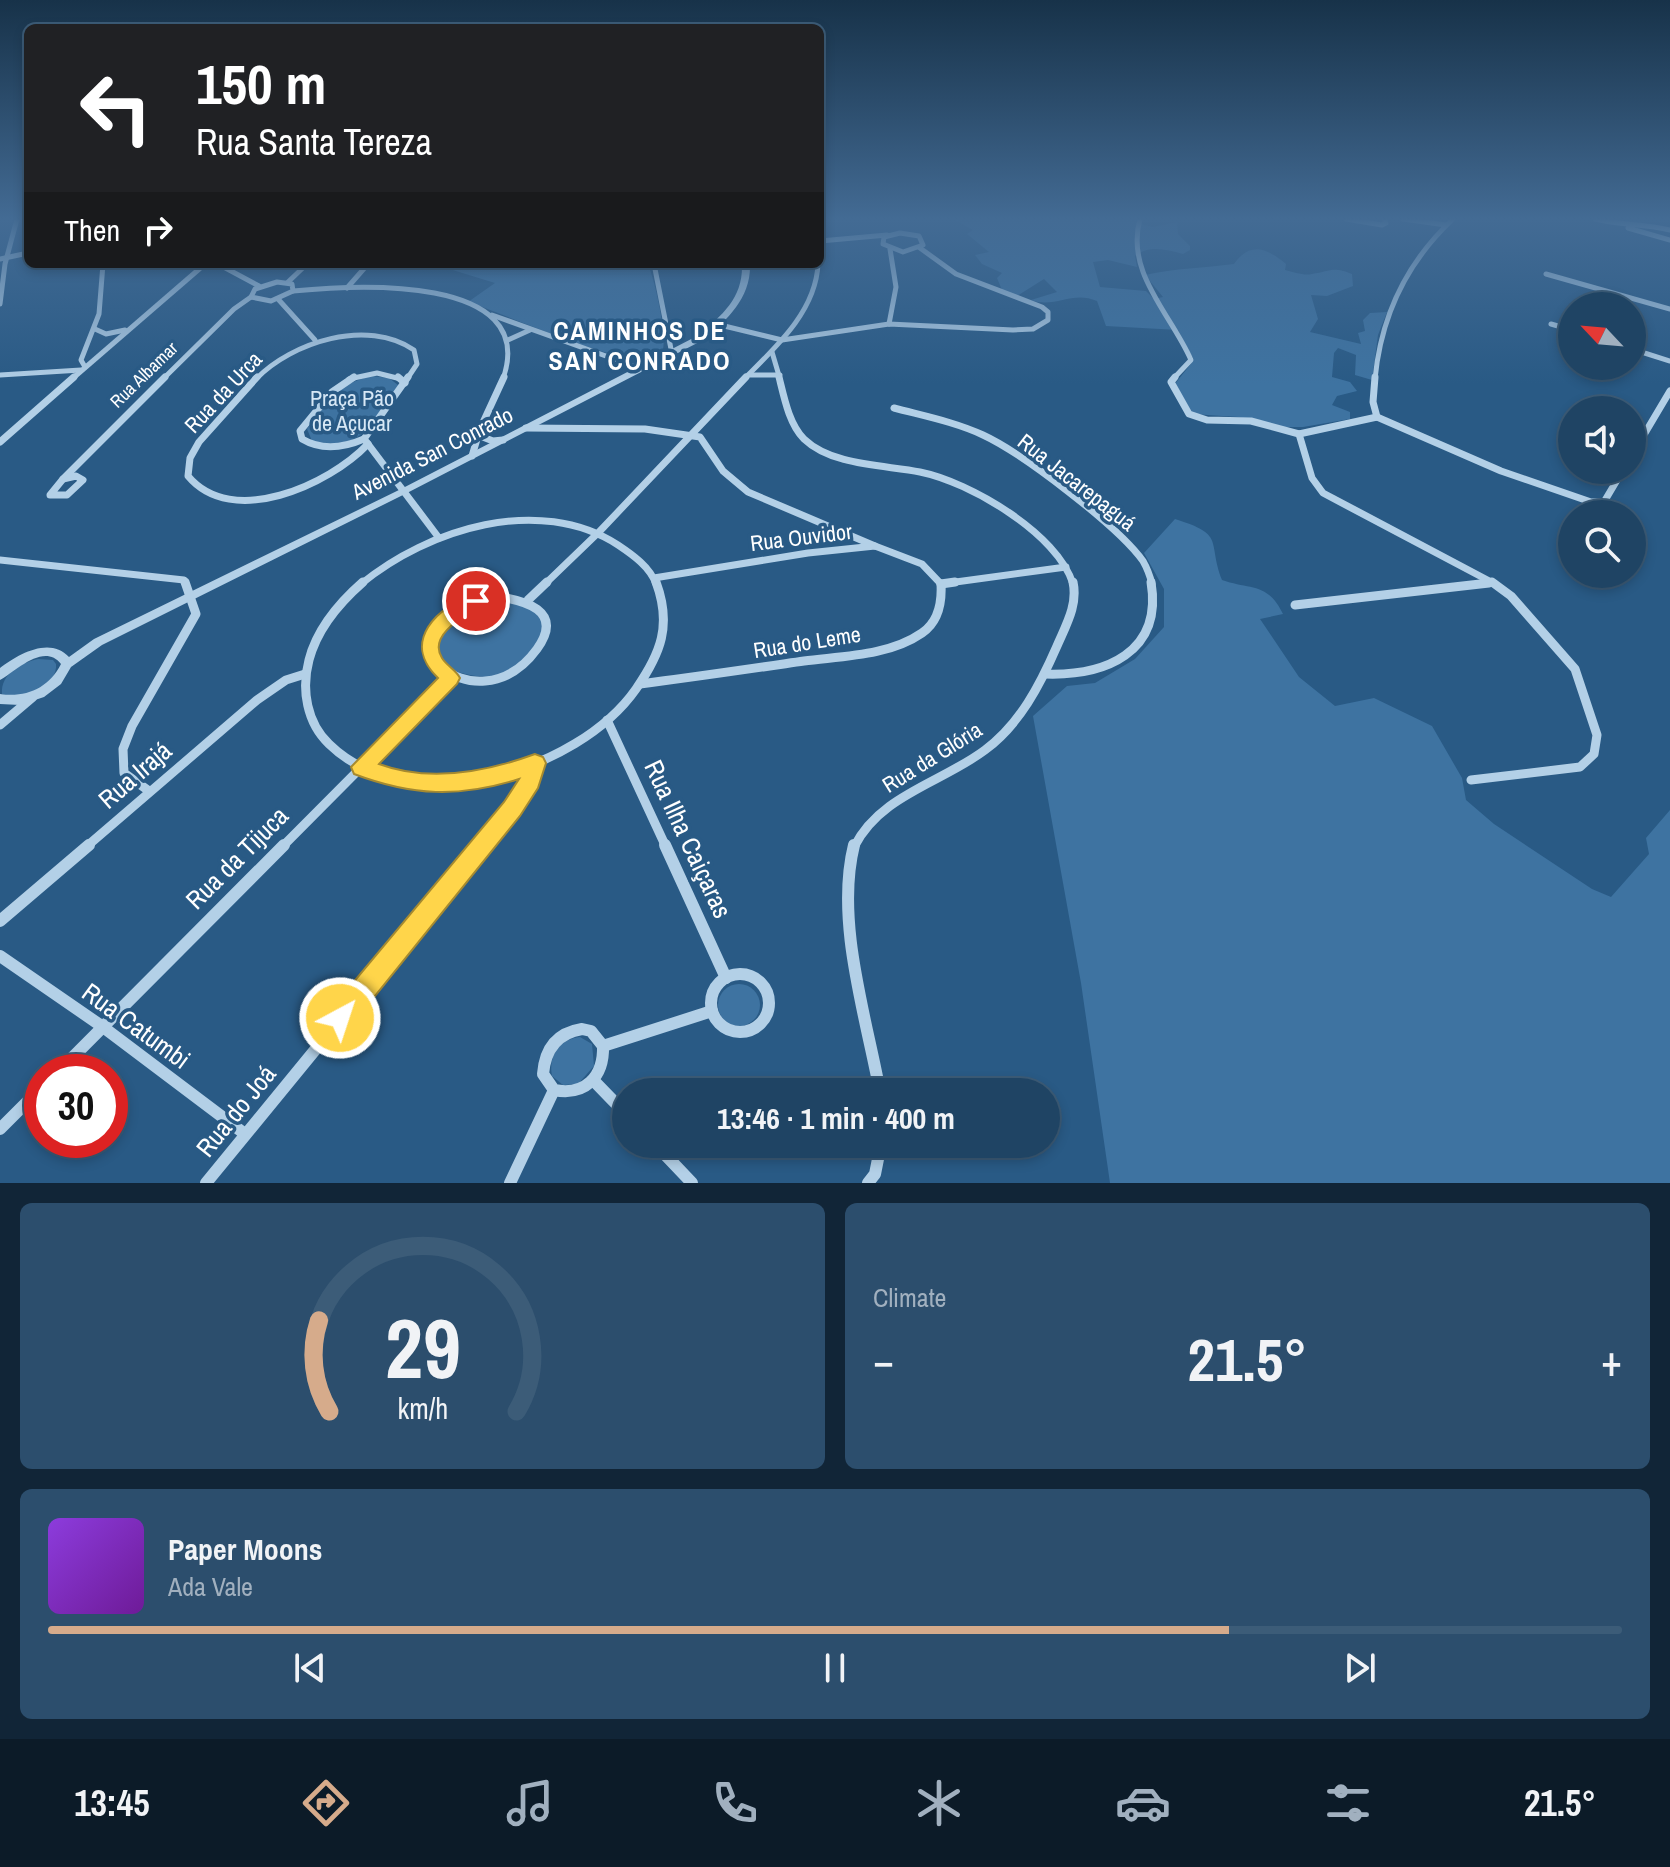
<!DOCTYPE html>
<html lang="en">
<head>
<meta charset="utf-8">
<style>
	body { margin:0; font-family:"Archivo Narrow",sans-serif; background:#2c4e6d; color:#f1f3f6; height:100vh; display:flex; flex-direction:column; font-size:30px; white-space:nowrap }
	* { box-sizing:border-box; margin:0 }
	p { font-size:26px; color:#a1b0bf }
	.icon { flex:none; width:44px; height:44px; fill:none; stroke:currentColor; stroke-width:2; stroke-linecap:round; stroke-linejoin:round }
	.map { position:relative; height:1183px; overflow:hidden }
	.side { display:flex; flex-direction:column; gap:20px; padding:20px; background:#112537; flex:1 }
	.side>* { flex:none }
	.hud { position:absolute; left:24px; top:24px; width:800px; height:244px; border-radius:12px; box-shadow:0 4px 12px #0003,0 0 0 2px #3c5c78; background:#202124; color:#fff; overflow:hidden }
	.needle { width:52px; rotate:296deg }
	.controls { position:absolute; left:1558px; top:292px; display:grid; gap:16px }
	.controls a { display:grid; place-items:center; width:88px; height:88px; border-radius:50%; background:#1f4464; box-shadow:0 4px 12px #0003,0 0 0 2px #3c5c78; font-size:40px }
	.speed { position:absolute; left:24px; top:1054px; display:flex; gap:16px; font-size:40px; font-weight:700; text-align:center }
	.speed>* { display:grid; place-content:center; width:104px; height:104px; border-radius:50%; background:#1f4464; box-shadow:0 4px 12px #0003,0 0 0 2px #3c5c78; line-height:1 }
	.speed .limit { border:12px solid #d22; background:#fff; color:#111 }
	.pin { position:absolute; display:grid; place-items:center; width:68px; height:68px; color:#fff; margin:-34px; border:4px solid #fff; border-radius:50%; box-shadow:0 2px 8px #0007 }
	.me { position:absolute; width:88px; margin:-44px; rotate:40deg; stroke-linejoin:round; filter:drop-shadow(0 0 6px #0008) }
	.turn { display:flex; align-items:center; gap:28px; height:168px; padding:0 40px; font-size:36px }
	.turn .icon { width:104px; height:104px; stroke-width:2.5 }
	.turn b { display:block; font-size:56px; line-height:68px }
	.then { display:flex; align-items:center; height:76px; padding:0 40px; background:#0003; gap:16px; font-size:30px }
	.big { font-size:60px; font-weight:700; line-height:1.1 }
	.side .tile { flex:1; display:flex; flex-direction:column; justify-content:center; gap:12px; min-width:0; padding:0 28px; border-radius:12px; background:#2c4e6d }
	.side .dial { align-items:center; gap:0 }
	.dial svg { height:208px; overflow:visible; fill:none; stroke:#3c5c78; stroke-width:7; stroke-linecap:round; text-anchor:middle }
	.dial text { fill:#f1f3f6; stroke:none }
	.song { display:flex; align-items:center; gap:24px }
	.cover { width:96px; height:96px; border-radius:12px; background:linear-gradient(135deg,hsl(270 70% 55%),hsl(280 70% 35%)) }
	.played { height:8px; border-radius:4px; background:linear-gradient(90deg,#d6ab8b 75%,#3c5c78 75%) }
	.keys { display:flex; justify-content:space-around; direction:ltr }
	.heat { display:flex; justify-content:space-between; align-items:center; font-size:44px; direction:ltr }
	.side .tiles { flex:1; display:grid; gap:20px; grid-template-columns:1fr 1fr }
	.tile:last-child { grid-column:span 2 }
	.trip { position:absolute; left:612px; top:1078px; width:448px; height:80px; border-radius:40px; background:#1f4464; box-shadow:0 4px 12px #0003,0 0 0 2px #3c5c78; font-weight:700; line-height:80px; text-align:center }
	.dock { display:flex; height:128px; justify-content:space-around; align-items:center; background:#0c1b28; color:#a1b0bf }
	.dock .icon { width:56px; height:56px }
	.dock .on { color:#d6ab8b }
	.dock b { font-size:36px; color:#f1f3f6 }
	.map>svg:first-child { display:block }
</style>
</head>
<body>
<div class="map">
<svg width="1670" height="1183" viewBox="0 0 1670 1183">
	<rect width="100%" height="100%" fill="#295a85"/>
	<g fill="#3e73a1">
		<path d="M953,219H1142L1140,224L1153,227L1177,222L1178,234L1190,246V250L1183,254C1165,249 1149,245 1135,256L1137,267L1108,260L1093,262L1100,287L1146,291L1154,299L1163,297L1145,275C1175,268 1204,268 1234,264C1250,241 1267,248 1286,264L1285,270C1294,272 1304,276 1312,274C1330,271 1333,266 1352,274L1353,286L1327,296L1311,295L1318,319L1310,332L1361,344L1358,333L1365,331L1363,320L1370,313L1387,312L1378,335L1372,380L1355,375L1356,355L1338,348L1334,353L1332,377L1350,382L1357,391L1337,396L1332,405L1350,412V419L1303,427H1281L1238,417L1192,414L1174,385L1194,360L1178,330L1106,326L1097,301C1072,290 1055,309 1031,300L1057,292L1044,279L1017,296L1002,290L997,278L1002,273L982,264L975,255L989,252L967,234L973,230Z"/>
		<path d="M433,264H648C654,278 672,349 659,358C636,374 499,311 468,302L495,283Z"/>
		<path d="M372,376L389,378L398,385V390C372,426 361,451 312,441L307,429C328,402 336,384 372,376Z"/>
		<path d="M1175,519C1226,535 1207,540 1222,580C1250,590 1268,582 1283,614L1260,619L1299,677L1335,706L1374,698L1432,726L1462,778L1466,800L1494,824L1592,889L1611,897L1649,854L1646,838L1670,810V1183H1110L1081,983L1033,716L1067,686L1095,683L1135,659L1164,627V589L1144,553Z"/>
		<path d="M505,600L528,605L542,620V637C507,681 493,685 440,666C438,658 434,648 436,640C440,613 483,602 505,600Z"/>
		<path d="M38,659L53,660L56,664C58,687 20,702 2,694C0,674 21,663 38,659Z"/>
		<circle cx="739" cy="1005" r="21"/>
		<path d="M580,1037L592,1044L594,1066L578,1084L563,1085L552,1076C548,1056 559,1039 580,1037Z"/>
	</g>
	<g fill="none" stroke-linecap="round" stroke-linejoin="round">
		<g stroke="#b3d0e7" stroke-width="5">
			<path d="M1140,219C1125,273 1171,314 1191,360L1173,379"/>
			<polyline points="1346,219 1382,225 1386,223 1384,219"/>
			<polyline points="1403,219 1446,225"/>
			<path d="M1595,219C1621,225 1644,224 1670,230"/>
			<polyline points="1628,228 1670,240"/>
			<polygon points="900,233 919,236 923,245 903,252 883,244 884,237"/>
			<polyline points="820,241 887,235"/>
			<polyline points="0,259 28,253"/>
			<polyline points="218,264 259,286"/>
			<polyline points="654,264 672,354"/>
			<polyline points="1546,274 1670,309"/>
			<polygon points="277,282 292,284 293,291 271,301 251,297 255,289"/>
			<polyline points="288,282 307,264"/>
			<polyline points="347,288 368,264"/>
			<path d="M293,291C353,285 540,273 503,379"/>
			<polyline points="278,299 315,340"/>
			<polyline points="0,304 5,264 17,219"/>
			<polyline points="492,315 642,369"/>
			<polyline points="716,324 782,340 889,324 1013,330 1033,329 1048,320 1048,312 1042,307 956,274 920,248"/>
			<polyline points="889,324 896,287 890,249"/>
			<polyline points="1551,324 1572,330"/>
			<polyline points="95,329 106,334 125,330"/>
			<polyline points="508,340 530,330"/>
			<polyline points="1632,349 1670,361"/>
			<polyline points="772,352 780,379"/>
			<polyline points="85,367 81,360 99,314 103,264"/>
			<polyline points="0,375 81,370"/>
			<polyline points="750,375 780,375"/>
			<polyline points="72,379 205,264"/>
			<polyline points="163,379 234,309 251,297"/>
			<path d="M256,379C292,342 367,318 414,350L417,364L407,379"/>
			<polyline points="349,379 377,373 401,379"/>
			<path d="M744,379C776,347 816,311 818,264"/>
			<path d="M1375,379C1381,316 1407,262 1453,219"/>
		</g>
		<g stroke="#b3d0e7" stroke-width="7">
			<path d="M257,377L199,442L190,458L188,476C232,529 329,485 368,444"/>
			<path d="M354,377L332,392L300,431L302,439C322,451 343,448 364,439"/>
			<polyline points="398,377 405,383"/>
			<path d="M779,377C784,397 789,424 804,439C832,466 885,465 920,472C970,482 1058,534 1073,584"/>
			<polyline points="1175,377 1171,382 1189,414 1207,420 1251,421 1299,434 1377,417"/>
			<polyline points="1375,377 1373,402 1377,417"/>
			<path d="M894,408C924,416 955,422 983,435C1022,453 1118,526 1143,561C1147,568 1150,576 1152,584"/>
			<polyline points="1377,417 1501,471 1591,502 1604,502 1623,470"/>
			<polyline points="526,428 645,429 700,437 723,471 748,492 875,546"/>
			<polyline points="475,434 493,441 503,440"/>
			<polyline points="1299,434 1312,478 1323,493 1495,584"/>
			<polyline points="0,442 74,377"/>
			<polyline points="368,444 439,538"/>
			<polyline points="368,444 364,439 408,377"/>
			<polyline points="1632,455 1670,391"/>
			<polyline points="472,456 480,429 504,377"/>
			<polygon points="76,476 83,480 67,495 50,495 63,479"/>
			<polyline points="63,479 165,377"/>
			<polyline points="0,560 184,580 185,584"/>
			<polyline points="654,578 808,553 875,546 922,564 941,584"/>
			<path d="M361,584C428,529 539,494 618,545C633,555 650,567 656,584"/>
			<polyline points="545,584 599,532 746,377"/>
			<polyline points="941,584 1066,567"/>
			<polyline points="1479,584 1489,583"/>
		</g>
		<g stroke="#b3d0e7" stroke-width="9">
			<path d="M363,582C339,603 317,629 309,660C301,690 307,723 329,744C410,823 578,772 636,689C661,653 672,625 656,582"/>
			<polyline points="941,584 955,582"/>
			<path d="M494,596C524,600 565,610 537,649C475,734 359,628 494,596Z"/>
			<polyline points="528,600 547,582"/>
			<polyline points="1295,605 1489,583"/>
			<path d="M1045,674C1105,676 1163,653 1151,582"/>
			<path d="M640,684C695,677 749,669 804,661C842,656 889,656 922,633C938,622 942,602 941,584"/>
			<polyline points="607,720 666,847"/>
			<polyline points="0,725 33,697"/>
			<polyline points="1471,780 1580,767 1594,754 1597,735 1575,669 1511,596 1492,582"/>
			<polyline points="149,791 124,773 123,749 132,726 196,614 185,582"/>
			<polyline points="86,847 257,700 286,680 305,674"/>
			<polyline points="282,847 450,678"/>
			<path d="M481,847C502,821 526,796 535,763"/>
			<path d="M854,847C880,795 941,783 985,750C1020,724 1040,685 1057,646C1066,625 1078,605 1073,582"/>
		</g>
		<g stroke="#b3d0e7" stroke-width="12">
			<polyline points="665,845 726,978"/>
			<path d="M854,845C835,921 866,1016 880,1092"/>
			<polyline points="0,921 89,845"/>
			<polyline points="0,956 103,1027 245,1134"/>
			<circle cx="740" cy="1003" r="29"/>
			<path d="M582,1029L591,1031L603,1046C604,1077 585,1096 554,1090L543,1074C545,1049 557,1033 582,1029Z"/>
			<polyline points="603,1046 712,1011"/>
			<polyline points="58,1072 284,845"/>
			<polyline points="594,1081 626,1114"/>
			<polyline points="0,1129 42,1087"/>
			<polyline points="655,1144 692,1183"/>
			<polyline points="206,1183 483,845"/>
			<polyline points="510,1183 554,1090"/>
			<polyline points="868,1183 875,1174 881,1144"/>
		</g>
		<path fill="#b3d0e7" fill-rule="evenodd" d="M742,264H750C751,298 728,318 705,339L407,493L102,645L71,667L61,684L44,697L20,705L0,704V694C26,698 49,688 61,664C44,642 16,671 0,680V668C18,654 50,636 69,657L94,639L401,489L699,335C723,314 743,298 742,264Z"/>
	</g>
	<linearGradient id="sky" x2="0" y2="1"><stop stop-color="#173249"/><stop offset="0.57" stop-color="#436b94"/><stop offset="1" stop-color="#436b94" stop-opacity="0"/></linearGradient>
	<rect width="1670" height="384" fill="url(#sky)"/>
	<path fill="#ffd54a" stroke="#a68a30" stroke-width="2" d="M476,594L485,601L482,605C467,615 427,634 442,658C447,666 456,670 460,678L457,684L379,764C430,783 486,772 535,754L543,757L546,763L538,788L520,816L350,1027L340,1031L331,1027L327,1018L331,1009L504,802L519,779C459,798 412,796 354,774L351,767L438,678C400,642 437,606 476,594Z"/>
	<g text-anchor="middle" stroke-width="7" stroke-linejoin="round" paint-order="stroke">
		<g font-size="18" fill="#fff" stroke="#295a85">
			<text transform="translate(144 375) rotate(-44)" y="6">Rua Albamar</text>
		</g>
		<g font-size="22" fill="#fff" stroke="#295a85">
			<text transform="translate(223 392) rotate(-47)" y="8">Rua da Urca</text>
			<text transform="translate(432 453) rotate(-27)" y="8">Avenida San Conrado</text>
			<text transform="translate(1077 482) rotate(38)" y="8">Rua Jacarepaguá</text>
			<text transform="translate(801 537) rotate(-7)" y="8">Rua Ouvidor</text>
			<text transform="translate(807 642) rotate(-9)" y="8">Rua do Leme</text>
			<text transform="translate(932 757) rotate(-32)" y="8">Rua da Glória</text>
		</g>
		<g font-size="22" fill="#d7e8f6" stroke="#295a85">
			<text x="352" y="406">Praça Pão<tspan x="352" dy="25">de Açucar</tspan></text>
		</g>
		<g font-size="26" font-weight="bold" letter-spacing="2" fill="#fff" stroke="#295a85">
			<text x="640" y="340">CAMINHOS DE<tspan x="640" dy="30">SAN CONRADO</tspan></text>
		</g>
		<g font-size="26" fill="#fff" stroke="#295a85">
			<text transform="translate(135 775) rotate(-41)" y="9">Rua Irajá</text>
			<text transform="translate(688 839) rotate(65)" y="9">Rua Ilha Caiçaras</text>
			<text transform="translate(237 858) rotate(-45)" y="9">Rua da Tijuca</text>
			<text transform="translate(136 1026) rotate(36)" y="9">Rua Catumbi</text>
			<text transform="translate(236 1111) rotate(-51)" y="9">Rua do Joá</text>
		</g>
	</g>
</svg>
<div class="controls">
<a><svg class="needle" viewBox="-14 -14 28 28"><path d="M0-13l5 13h-10z" fill="#e53935"/><path d="M0 13l5-13h-10z" fill="#a1b0bf"/></svg></a>
<a><svg class="icon" aria-label="sound" viewBox="0 0 24 24"><path d="M4 9h4l5-4v14l-5-4H4zM17 9q2 3 0 6"/></svg></a>
<a><svg class="icon" aria-label="search" viewBox="0 0 24 24"><circle cx="10" cy="10" r="6"/><path d="M15 15l6 6"/></svg></a>
</div>
<div class="speed"><div class="limit">30</div></div>
<div class="pin" style="left:476px;top:601px;background:#d93025"><svg class="icon" aria-label="arrive" viewBox="0 0 24 24"><path d="M6 21V4h12l-3 4 3 4H6"/></svg></div>
<svg class="me" style="left:340px;top:1018px" viewBox="-20 -20 40 40"><circle r="17" fill="#ffd54a" stroke="#fff" stroke-width="3"/><path d="M0-11L8 9 0 5-8 9z" fill="#fff"/></svg>
<div class="trip">13:46 · 1 min · 400 m</div>
<div class="hud">
<div class="turn"><svg class="icon" aria-label="left" viewBox="0 0 24 24"><path d="M17 20v-9H6M10 6l-5 5 5 5"/></svg><div><b>150 m</b>Rua Santa Tereza</div></div>
<div class="then">Then<svg class="icon" aria-label="right" viewBox="0 0 24 24"><path d="M7 20v-9h11M14 6l5 5-5 5"/></svg></div>
</div>
</div>
<section class="side">
<div class="tiles">
<div class="tile dial"><svg viewBox="0 0 100 80">
<path d="M14 69A42 42 0 1 1 86 69"/>
<path d="M14 69A42 42 0 0 1 10 34" stroke="#d6ab8b"/>
<text x="50" y="56" font-size="32" font-weight="700">29</text>
<text x="50" y="72" font-size="11">km/h</text>
</svg></div>
<div class="tile"><p>Climate</p>
<div class="heat"><a>−</a><b class="big">21.5°</b><a>+</a></div>
</div>
<div class="tile">
<div class="song"><i class="cover"></i><div><b>Paper Moons</b><p>Ada Vale</p></div></div>
<div class="played"></div>
<div class="keys"><svg class="icon" aria-label="previous" viewBox="0 0 24 24"><path d="M18 5L8 12l10 7zM5 5v14"/></svg><svg class="icon" aria-label="pause" viewBox="0 0 24 24"><path d="M8 5v14M16 5v14"/></svg><svg class="icon" aria-label="next" viewBox="0 0 24 24"><path d="M6 5l10 7-10 7zM19 5v14"/></svg></div>
</div>
</div>
</section>
<nav class="dock">
<b>13:45</b>
<svg class="icon on" aria-label="directions" viewBox="0 0 24 24"><path d="M12 3l9 9-9 9-9-9zM9 14v-3h6M13 9l2 2-2 2"/></svg>
<svg class="icon" aria-label="music" viewBox="0 0 24 24"><path d="M9 18V5l10-2v13"/><circle cx="6" cy="18" r="3"/><circle cx="16" cy="16" r="3"/></svg>
<svg class="icon" aria-label="phone" viewBox="0 0 24 24"><path d="M5 4h4l2 5-3 2q2 4 5 5l2-3 5 2v4C11 20 4 13 5 4z"/></svg>
<svg class="icon" aria-label="climate" viewBox="0 0 24 24"><path d="M12 3v18M4 7l16 10M4 17L20 7"/></svg>
<svg class="icon" aria-label="car" viewBox="0 0 24 24"><path d="M5 17H2v-5l4-1 3-4h7l3 4 3 1v5h-3M9 17h6M6 11h13"/><circle cx="7" cy="17" r="2"/><circle cx="17" cy="17" r="2"/></svg>
<svg class="icon" aria-label="filters" viewBox="0 0 24 24"><path d="M4 7h16M4 17h16"/><circle cx="9" cy="7" r="2"/><circle cx="15" cy="17" r="2"/></svg>
<b>21.5°</b>
</nav>
</body>
</html>
